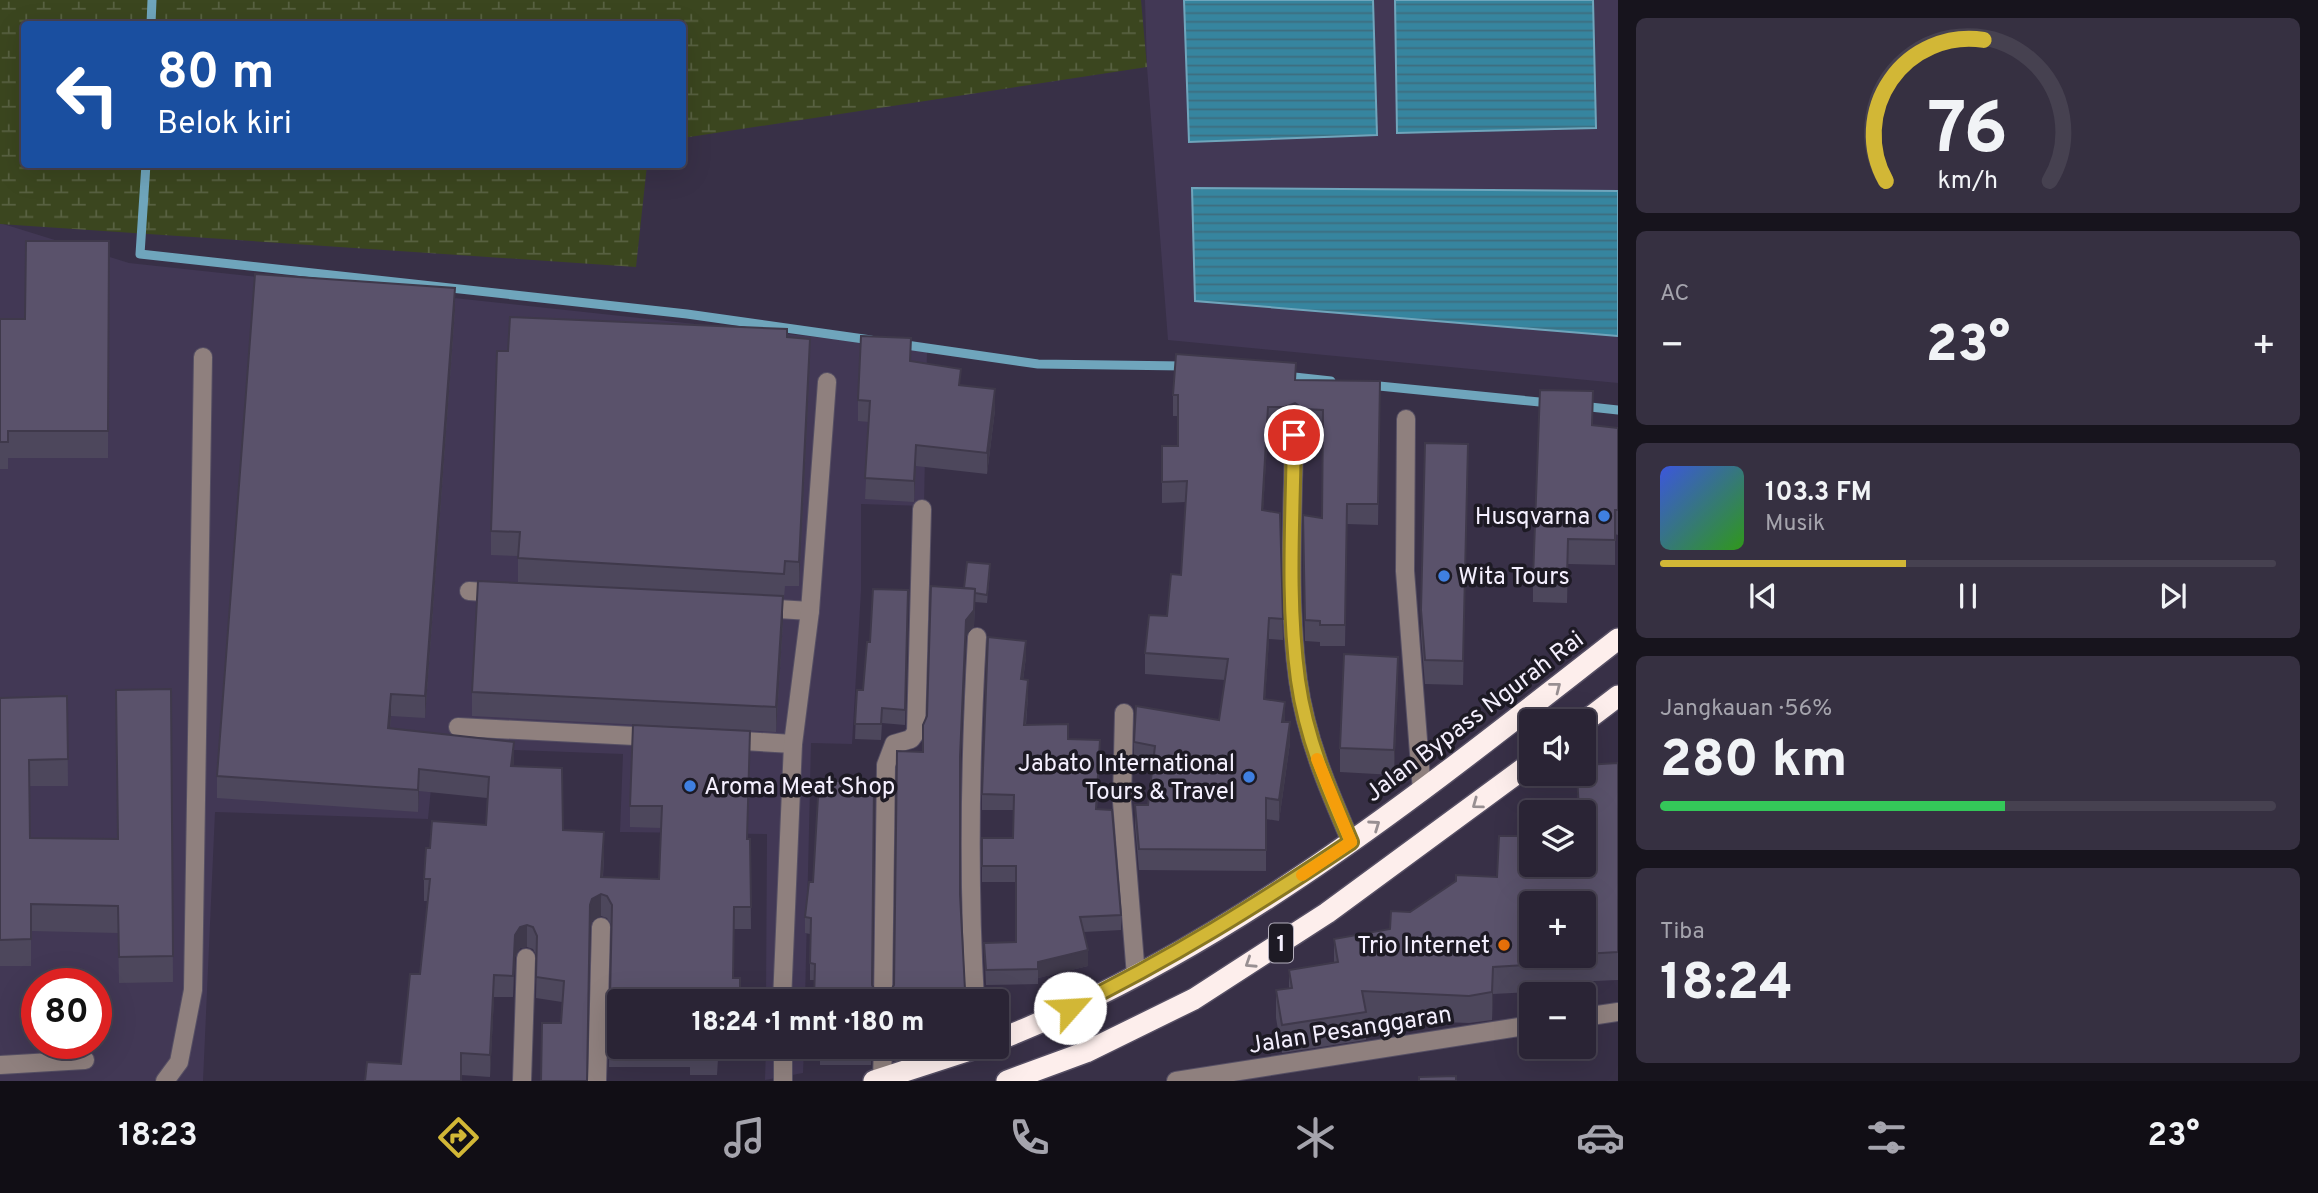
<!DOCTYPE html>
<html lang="id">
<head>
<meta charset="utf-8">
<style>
	body { margin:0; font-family:Overpass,sans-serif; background:#363041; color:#f1f3f6; height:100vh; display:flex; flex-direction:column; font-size:26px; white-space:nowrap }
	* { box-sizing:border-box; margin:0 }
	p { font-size:23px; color:#a5a4ad }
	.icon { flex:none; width:38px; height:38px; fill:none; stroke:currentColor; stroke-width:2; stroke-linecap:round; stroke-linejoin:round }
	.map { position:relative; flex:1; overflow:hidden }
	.sheet { display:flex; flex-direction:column; gap:18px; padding:18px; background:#17141d; width:700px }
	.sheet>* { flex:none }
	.hud { position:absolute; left:21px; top:21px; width:665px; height:147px; border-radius:7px; box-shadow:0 7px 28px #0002,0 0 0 2px #464150; background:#1a4fa0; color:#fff; overflow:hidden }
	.fabs { position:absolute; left:1519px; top:709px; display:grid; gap:14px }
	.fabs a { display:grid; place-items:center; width:77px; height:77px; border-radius:7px; background:#2a2435; box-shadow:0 7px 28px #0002,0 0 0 2px #464150; font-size:35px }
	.speed { position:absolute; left:21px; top:968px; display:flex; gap:14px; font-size:35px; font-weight:700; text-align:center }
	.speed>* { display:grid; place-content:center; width:91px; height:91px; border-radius:50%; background:#2a2435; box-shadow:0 7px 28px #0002,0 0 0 2px #464150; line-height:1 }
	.speed .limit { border:10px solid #d22; background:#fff; color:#111 }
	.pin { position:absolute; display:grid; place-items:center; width:60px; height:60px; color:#fff; margin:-30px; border:4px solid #fff; border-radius:50%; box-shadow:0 2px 7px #0007 }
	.me { position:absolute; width:77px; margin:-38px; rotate:64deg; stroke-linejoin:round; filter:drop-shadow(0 0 5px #0008) }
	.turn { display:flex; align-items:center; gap:24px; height:147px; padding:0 21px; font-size:32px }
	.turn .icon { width:91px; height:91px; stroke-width:2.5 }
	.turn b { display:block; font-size:49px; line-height:60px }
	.big { font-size:52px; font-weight:800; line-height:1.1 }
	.sheet .card { flex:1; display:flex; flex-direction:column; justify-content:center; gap:10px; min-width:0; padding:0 24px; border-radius:10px; background:#363041 }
	.sheet .dial { align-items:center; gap:0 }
	.dial svg { height:182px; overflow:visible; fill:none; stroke:#464150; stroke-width:7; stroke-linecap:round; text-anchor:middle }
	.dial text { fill:#f1f3f6; stroke:none }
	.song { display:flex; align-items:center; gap:21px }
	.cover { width:84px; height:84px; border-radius:10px; background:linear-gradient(135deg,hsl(230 70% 55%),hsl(110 70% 35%)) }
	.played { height:7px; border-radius:4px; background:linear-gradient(90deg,#d2b736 40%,#464150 40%) }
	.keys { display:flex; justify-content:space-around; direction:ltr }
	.heat { display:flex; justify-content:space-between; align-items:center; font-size:38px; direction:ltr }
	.charge { height:10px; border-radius:5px; background:linear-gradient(90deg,#34c759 56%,#464150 0) }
	.trip { position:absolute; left:607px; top:989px; width:402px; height:70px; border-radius:7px; background:#2a2435; box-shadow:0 7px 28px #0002,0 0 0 2px #464150; font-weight:800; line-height:70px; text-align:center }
	.dock { display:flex; height:112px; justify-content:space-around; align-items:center; background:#110e15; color:#a5a4ad }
	.dock .icon { width:49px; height:49px }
	.dock .current { color:#d2b736 }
	.dock b { font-size:32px; color:#f1f3f6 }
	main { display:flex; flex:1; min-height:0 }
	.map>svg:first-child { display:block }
</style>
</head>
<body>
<main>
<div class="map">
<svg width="1618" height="1081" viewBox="0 0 1618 1081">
	<defs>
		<pattern id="wetland-marsh" width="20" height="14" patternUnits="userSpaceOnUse" patternTransform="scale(1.75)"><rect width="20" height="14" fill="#3b461f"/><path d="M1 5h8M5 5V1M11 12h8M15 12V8" fill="none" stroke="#586141"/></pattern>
		<pattern id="water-rules" width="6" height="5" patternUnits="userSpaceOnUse" patternTransform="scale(1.75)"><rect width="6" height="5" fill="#36859f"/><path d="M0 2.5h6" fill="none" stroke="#3e6d7e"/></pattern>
	</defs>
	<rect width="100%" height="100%" fill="#383047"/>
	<g fill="#423855" fill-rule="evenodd">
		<polygon points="1145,0 1618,0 1618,383 1168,340 1147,67"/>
		<path d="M0,223L129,263L927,349L924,506L861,504V591L852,744L811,743L805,1001H766L767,834L620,832L623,754L435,747L428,819L215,812L203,1081H0ZM37,984H96V1043H37Z"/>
		<polygon points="766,1047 804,1047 803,1073 765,1080"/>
	</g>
	<polygon fill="url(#wetland-marsh)" points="0,0 1141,0 1147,67 683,138 682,24 24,24 24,164 647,165 636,267 0,224"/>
	<g fill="url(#water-rules)" stroke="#6fa5bc" stroke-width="2">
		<polygon points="1184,0 1373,0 1377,135 1189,142"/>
		<polygon points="1395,0 1593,0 1596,128 1397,133"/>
		<polygon points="1192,188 1618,191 1618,336 1195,301"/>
	</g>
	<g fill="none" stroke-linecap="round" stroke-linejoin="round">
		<g stroke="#6fa5bc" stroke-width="9">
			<polyline points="151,24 152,0"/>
			<polyline points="146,164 140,254 687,314 871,340"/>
			<polyline points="899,344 1038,364 1184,366"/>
			<polyline points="1285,376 1331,381"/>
			<polyline points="1369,385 1550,403"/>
			<polyline points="1581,406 1618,410"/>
		</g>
		<defs>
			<g id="minor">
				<polyline points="1406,419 1405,571 1422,792"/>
				<path d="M1294,435C1293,516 1287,600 1298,680C1306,738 1328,789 1351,842"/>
				<polyline points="469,591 499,593"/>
				<polyline points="761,608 810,611"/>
				<polyline points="1124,713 1122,802 1136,976"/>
				<polyline points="458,727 654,737"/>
				<polyline points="727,740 793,744"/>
				<polyline points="782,1001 793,744 810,611 827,382"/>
				<polyline points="883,1001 886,765 894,744 911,739 916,732 922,509"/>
				<path d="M975,1001C968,880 970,758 977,637"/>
				<polyline points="1584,1017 1618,1012"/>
				<polyline points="783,1046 783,1081"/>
				<polyline points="0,1065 85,1060"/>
				<polyline points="882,1078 883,1046"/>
				<polyline points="165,1081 179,1062 193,990 203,357"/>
				<polyline points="522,1081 526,958"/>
				<polyline points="597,1081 601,927"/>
				<polyline points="1176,1081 1531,1025"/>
			</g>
			<g id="highway">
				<polyline points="1584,722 1618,696"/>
				<path d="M998,1040C1229,949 1424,790 1618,639"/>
				<polyline points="874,1081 982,1046"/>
				<polyline points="1007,1081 1086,1052 1194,999 1327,913 1531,763"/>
			</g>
		</defs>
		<use href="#minor" stroke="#564f64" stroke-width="20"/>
		<use href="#highway" stroke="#564f64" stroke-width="24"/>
		<use href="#minor" stroke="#8f807e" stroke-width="18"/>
		<use href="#highway" stroke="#fdeeec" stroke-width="21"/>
	</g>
	<g fill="#4d475c" fill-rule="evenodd">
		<polygon points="109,241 108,458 8,458 8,469 0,469 0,319 25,319"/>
		<polygon points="455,310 425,718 391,716 390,728 514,766 563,830 604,854 603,877 659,879 661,828 630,827 630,806 750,753 747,839 750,839 751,929 734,929 620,1001 620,1046 741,1046 741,1059 718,1059 717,1075 690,1075 690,1067 609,1067 612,926 607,918 601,916 592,921 561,1023 562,1002 536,998 537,957 533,949 527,947 520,948 515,957 513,997 494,997 490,1077 461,1075 401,1064 420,974 428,901 424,901 424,879 430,848 486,825 487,798 419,791 418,812 217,798 217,776"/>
		<polygon points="787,337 810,363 799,586 785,586 784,598 783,598 783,621 776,732 472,716 472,692 518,582 518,556 491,555 491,531 508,351"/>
		<polygon points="911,361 961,385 995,410 987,474 916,466 914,502 865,499 869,422 858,421 858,400"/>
		<polygon points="1296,380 1380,381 1378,525 1347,524 1345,646 1320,646 1320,642 1305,641 1303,536 1322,518 1323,430 1304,429 1295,424 1285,428 1268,427 1263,511 1280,513 1283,640 1269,639 1265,700 1285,722 1290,743 1279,821 1266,819 1266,871 1139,870 1135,826 1135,805 1148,805 1153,766 1134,763 1134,742 1219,720 1225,680 1145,674 1145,653 1167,616 1181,575 1186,502 1162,503 1162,446 1178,446 1178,416 1173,416 1173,395"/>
		<polygon points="1593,425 1618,428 1618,535 1615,534 1615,565 1568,564 1567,603 1533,602 1533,578"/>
		<polygon points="1468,444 1463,685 1425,684 1421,635 1421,610"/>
		<polygon points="990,572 987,603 975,602 974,626 966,636 960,773 960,894 965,1001 814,1001 815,980 810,980 810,934 805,933 805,917 809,882 877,994 888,995 894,985 927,716 964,588"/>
		<polygon points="908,590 905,725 882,723 881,740 855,739 857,690 863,690 870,642"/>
		<polygon points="1026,657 1023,680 1028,696 1026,725 1068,739 1100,756 1097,809 1121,915 1121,930 1084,932 1088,966 1038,978 1038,984 986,985 984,943 1016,942 1016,882 982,882 982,838 1013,838 1014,810 982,810 982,794"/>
		<polygon points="1398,681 1394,775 1340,772 1340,748"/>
		<polygon points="171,689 173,982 119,983 118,933 31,931 31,966 0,966 0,698 67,696 68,786 29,786 30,838 118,839"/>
		<path d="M1618,763V980L1571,982V990L1493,994L1492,1020L1469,1023L1366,1019V1040L1282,1053L1276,1018V990L1289,988V970L1334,962V939L1390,929L1410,912L1497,877L1531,864L1584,812H1578L1577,774ZM1584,903V956H1531Z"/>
		<polygon points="820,1046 872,1046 871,1065 820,1065"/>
	</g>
	<g fill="#3f394b">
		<polygon points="455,288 455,310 425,718 425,696"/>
		<polygon points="810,339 810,363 799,586 799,562"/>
		<polygon points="995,389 995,410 987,474 987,453"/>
		<polygon points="1295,403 1295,424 1285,428 1285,407"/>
		<polygon points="1268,407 1268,427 1262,531 1262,510"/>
		<polygon points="916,445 916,466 914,502 914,481"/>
		<polygon points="1568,539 1568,564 1567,603 1567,578"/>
		<polygon points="975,589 974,626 966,636 960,773 966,620"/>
		<polygon points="783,596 783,621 776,732 776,707"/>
		<polygon points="1269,618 1269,639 1264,720 1264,699"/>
		<polygon points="1026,641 1026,657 1021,695 1021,679"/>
		<polygon points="1398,657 1398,681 1394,775 1394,750"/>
		<polygon points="1028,680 1028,696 1024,740 1024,725"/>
		<polygon points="391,694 391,716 388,750 388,728"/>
		<polygon points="1285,702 1285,723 1282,722"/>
		<polygon points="1290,722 1290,743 1279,821 1279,800"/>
		<polygon points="1100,740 1100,756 1096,825 1096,809"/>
		<polygon points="514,742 514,764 511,787 511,766"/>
		<polygon points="419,769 419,791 418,812 418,790"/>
		<polygon points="604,832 604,854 601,899 601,877"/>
		<polygon points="601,894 601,916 592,921 590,927 590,905 592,899"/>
		<polygon points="527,925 527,947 520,948 515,957 513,997 515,935 520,927"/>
		<polygon points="1088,950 1088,966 1038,978 1038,962"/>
		<polygon points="1493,967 1493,994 1492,1020 1492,992"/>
		<polygon points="494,975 494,997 490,1077 490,1055"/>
	</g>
	<g fill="#5a526b" stroke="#3f394b" stroke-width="2">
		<polygon points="26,241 109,241 108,431 8,431 8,442 0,442 0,319 25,319"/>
		<polygon points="255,274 455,288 425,696 391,694 388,728 514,742 511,766 562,768 563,830 604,832 601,877 659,879 662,806 630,806 633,725 750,731 747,839 750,839 751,907 734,907 733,978 740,978 740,1001 620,1001 620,1045 609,1045 612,905 607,896 601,894 592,899 590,905 587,1081 541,1081 542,1023 561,1023 564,981 536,977 537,936 533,927 527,925 520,927 515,935 513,976 494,975 490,1055 461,1053 461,1081 365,1081 367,1062 401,1064 410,974 420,974 430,879 424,879 426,848 430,848 432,821 486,825 489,777 419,769 418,790 217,776"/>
		<polygon points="510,317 787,329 787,337 810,339 799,562 785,561 784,574 518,558 520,532 491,531 497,351 508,351"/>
		<polygon points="861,336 911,338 910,361 961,369 959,385 995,389 987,453 916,445 914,481 865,478 870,401 858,400"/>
		<polygon points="1176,354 1296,363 1295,380 1380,381 1378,504 1347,504 1345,625 1320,625 1320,621 1305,620 1303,515 1322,518 1323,410 1304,409 1295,403 1285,407 1268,407 1262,510 1280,513 1283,619 1269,618 1264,699 1285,702 1282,722 1290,722 1279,800 1266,798 1266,850 1139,849 1135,805 1148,805 1155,746 1134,742 1136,706 1219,720 1228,659 1145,653 1149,615 1167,616 1171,574 1181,575 1187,481 1162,482 1162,446 1178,446 1178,395 1173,395"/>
		<polygon points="1540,390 1593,391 1592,425 1618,428 1618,510 1615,510 1615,540 1568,539 1567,578 1533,578"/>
		<polygon points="1425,443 1468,444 1463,661 1425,660 1421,610"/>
		<polygon points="967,562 990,564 987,595 975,593 975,589 964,588"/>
		<polygon points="478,581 783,596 776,707 472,692"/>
		<polygon points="931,586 975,589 974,610 966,620 960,757 960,894 965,990 933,990 933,1001 814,1001 815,964 810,963 811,918 805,917 809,882 813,882 819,780 874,783 872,985 877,994 888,995 894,985 897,751 923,752 923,725 927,716"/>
		<polygon points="873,589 908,590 905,710 882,708 881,724 855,724 857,690 863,690 867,642 870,642"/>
		<polygon points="988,637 1026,641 1021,679 1028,680 1024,725 1068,724 1068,739 1100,740 1096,809 1112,810 1121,915 1080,917 1088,950 1038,962 1038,969 986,970 984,943 1016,942 1016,866 982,866 982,838 1013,838 1014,795 982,794"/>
		<polygon points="1344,654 1398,657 1394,750 1340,748"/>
		<polygon points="171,689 173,956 119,957 118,906 31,904 31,939 0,940 0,698 67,696 68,759 29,760 30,838 118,839 116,690"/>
		<polygon points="1618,763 1618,952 1584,954 1584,903 1531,903 1531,956 1571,956 1571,962 1493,967 1492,992 1469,996 1362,991 1366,1012 1282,1025 1276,990 1292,988 1289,970 1338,962 1334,939 1390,929 1391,911 1410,912 1456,881 1456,875 1497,877 1499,836 1519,836 1520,817 1531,817 1531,864 1584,864 1584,812 1579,812 1577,774 1584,774 1584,765"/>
		<rect x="690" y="1046" width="27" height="7"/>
		<polygon points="820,1046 871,1046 871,1049 820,1048"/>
		<polygon points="1456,1076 1456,1081 1419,1081 1419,1077"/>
	</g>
	<defs><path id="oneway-chevron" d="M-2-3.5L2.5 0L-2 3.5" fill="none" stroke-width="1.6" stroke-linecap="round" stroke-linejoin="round" transform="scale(1.75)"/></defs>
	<g stroke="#988f92">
		<use href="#oneway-chevron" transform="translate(1556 687) rotate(-38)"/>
		<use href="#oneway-chevron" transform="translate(1477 804) rotate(144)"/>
		<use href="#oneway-chevron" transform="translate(1375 825) rotate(-35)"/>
		<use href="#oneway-chevron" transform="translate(1250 963) rotate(147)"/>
	</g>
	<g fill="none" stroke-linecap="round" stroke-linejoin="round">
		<defs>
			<path id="route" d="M1070,1008C1169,960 1260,903 1351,842C1328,789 1306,738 1298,680C1287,599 1293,516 1294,435"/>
		</defs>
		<use href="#route" stroke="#887723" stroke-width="18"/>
		<use href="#route" stroke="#d2b736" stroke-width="12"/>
		<polyline stroke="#f59e0b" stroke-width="12" points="1302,875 1351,842 1317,759"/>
	</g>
	<g fill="#3f7fe0" stroke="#1d1a24" stroke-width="2.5">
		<circle cx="1604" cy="516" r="7"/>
		<circle cx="1444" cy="576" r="7"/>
		<circle cx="1249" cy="777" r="7"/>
		<circle cx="690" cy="786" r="7"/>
	</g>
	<circle fill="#e8710a" stroke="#1d1a24" stroke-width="2.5" cx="1504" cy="945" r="7"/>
	<g text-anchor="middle" stroke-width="7" stroke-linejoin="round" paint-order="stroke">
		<rect fill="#1d1a24" stroke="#b4afbd" stroke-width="2" x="1269" y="923.5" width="24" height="39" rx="5"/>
		<g font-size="23" font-weight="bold" fill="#f4effe">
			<text x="1281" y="951">1</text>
		</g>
		<g font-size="24" fill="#f4effe" stroke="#1d1a24" text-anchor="end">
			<text x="1590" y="524">Husqvarna</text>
			<text x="1458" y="584" text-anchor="start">Wita Tours</text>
			<text x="1235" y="771">Jabato International<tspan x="1235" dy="28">Tours &amp; Travel</tspan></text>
			<text x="704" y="794" text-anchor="start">Aroma Meat Shop</text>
			<text x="1490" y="953">Trio Internet</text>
		</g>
		<g font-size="24" fill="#f4effe" stroke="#1d1a24">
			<text transform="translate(1474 716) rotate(-37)" y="8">Jalan Bypass Ngurah Rai</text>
			<text transform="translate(1350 1029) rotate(-9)" y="8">Jalan Pesanggaran</text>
		</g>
	</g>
</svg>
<div class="fabs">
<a><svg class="icon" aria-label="sound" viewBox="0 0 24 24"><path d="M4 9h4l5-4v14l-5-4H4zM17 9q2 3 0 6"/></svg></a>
<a><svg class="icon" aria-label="layers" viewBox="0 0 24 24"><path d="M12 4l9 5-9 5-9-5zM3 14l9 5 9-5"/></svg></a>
<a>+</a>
<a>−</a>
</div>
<div class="speed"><div class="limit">80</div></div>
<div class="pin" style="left:1294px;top:435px;background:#d93025"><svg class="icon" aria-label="arrive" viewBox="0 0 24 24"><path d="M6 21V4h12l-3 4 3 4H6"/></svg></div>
<svg class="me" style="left:1070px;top:1008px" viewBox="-20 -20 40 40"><circle r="19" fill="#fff"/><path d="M0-13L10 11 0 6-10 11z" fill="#d2b736"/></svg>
<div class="trip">18:24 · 1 mnt · 180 m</div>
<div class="hud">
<div class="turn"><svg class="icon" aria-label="left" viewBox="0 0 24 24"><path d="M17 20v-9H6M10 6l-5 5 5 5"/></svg><div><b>80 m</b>Belok kiri</div></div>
</div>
</div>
<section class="sheet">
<div class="card dial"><svg viewBox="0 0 100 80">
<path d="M14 69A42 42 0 1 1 86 69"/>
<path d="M14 69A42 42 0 0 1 57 7" stroke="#d2b736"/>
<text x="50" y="56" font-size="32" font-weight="700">76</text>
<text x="50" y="72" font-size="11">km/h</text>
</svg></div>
<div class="card"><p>AC</p>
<div class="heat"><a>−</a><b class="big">23°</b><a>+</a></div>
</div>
<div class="card">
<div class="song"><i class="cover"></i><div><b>103.3 FM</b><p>Musik</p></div></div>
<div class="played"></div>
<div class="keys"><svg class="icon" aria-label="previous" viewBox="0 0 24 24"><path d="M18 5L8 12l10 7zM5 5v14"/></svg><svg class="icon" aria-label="pause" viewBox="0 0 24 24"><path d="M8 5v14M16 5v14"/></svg><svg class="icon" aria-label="next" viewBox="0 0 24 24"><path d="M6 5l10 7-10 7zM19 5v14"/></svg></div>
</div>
<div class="card"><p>Jangkauan · 56%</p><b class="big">280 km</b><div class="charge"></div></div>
<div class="card"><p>Tiba</p><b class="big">18:24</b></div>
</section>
</main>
<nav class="dock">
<b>18:23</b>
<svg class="icon current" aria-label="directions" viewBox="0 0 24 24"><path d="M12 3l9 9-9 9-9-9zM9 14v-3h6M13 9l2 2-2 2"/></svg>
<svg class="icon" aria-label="music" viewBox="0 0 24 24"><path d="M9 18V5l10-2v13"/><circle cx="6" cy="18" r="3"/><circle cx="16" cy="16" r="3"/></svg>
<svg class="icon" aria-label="phone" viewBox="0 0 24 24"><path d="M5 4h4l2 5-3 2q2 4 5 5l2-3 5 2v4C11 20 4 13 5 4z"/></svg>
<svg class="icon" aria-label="climate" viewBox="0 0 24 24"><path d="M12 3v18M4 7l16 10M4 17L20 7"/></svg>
<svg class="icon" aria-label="car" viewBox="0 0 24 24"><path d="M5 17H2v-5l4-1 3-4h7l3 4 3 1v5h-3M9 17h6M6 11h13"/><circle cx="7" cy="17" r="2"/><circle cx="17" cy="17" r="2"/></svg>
<svg class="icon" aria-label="filters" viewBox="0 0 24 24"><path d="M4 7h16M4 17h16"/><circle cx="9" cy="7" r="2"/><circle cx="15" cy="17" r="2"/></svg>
<b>23°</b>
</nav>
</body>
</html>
